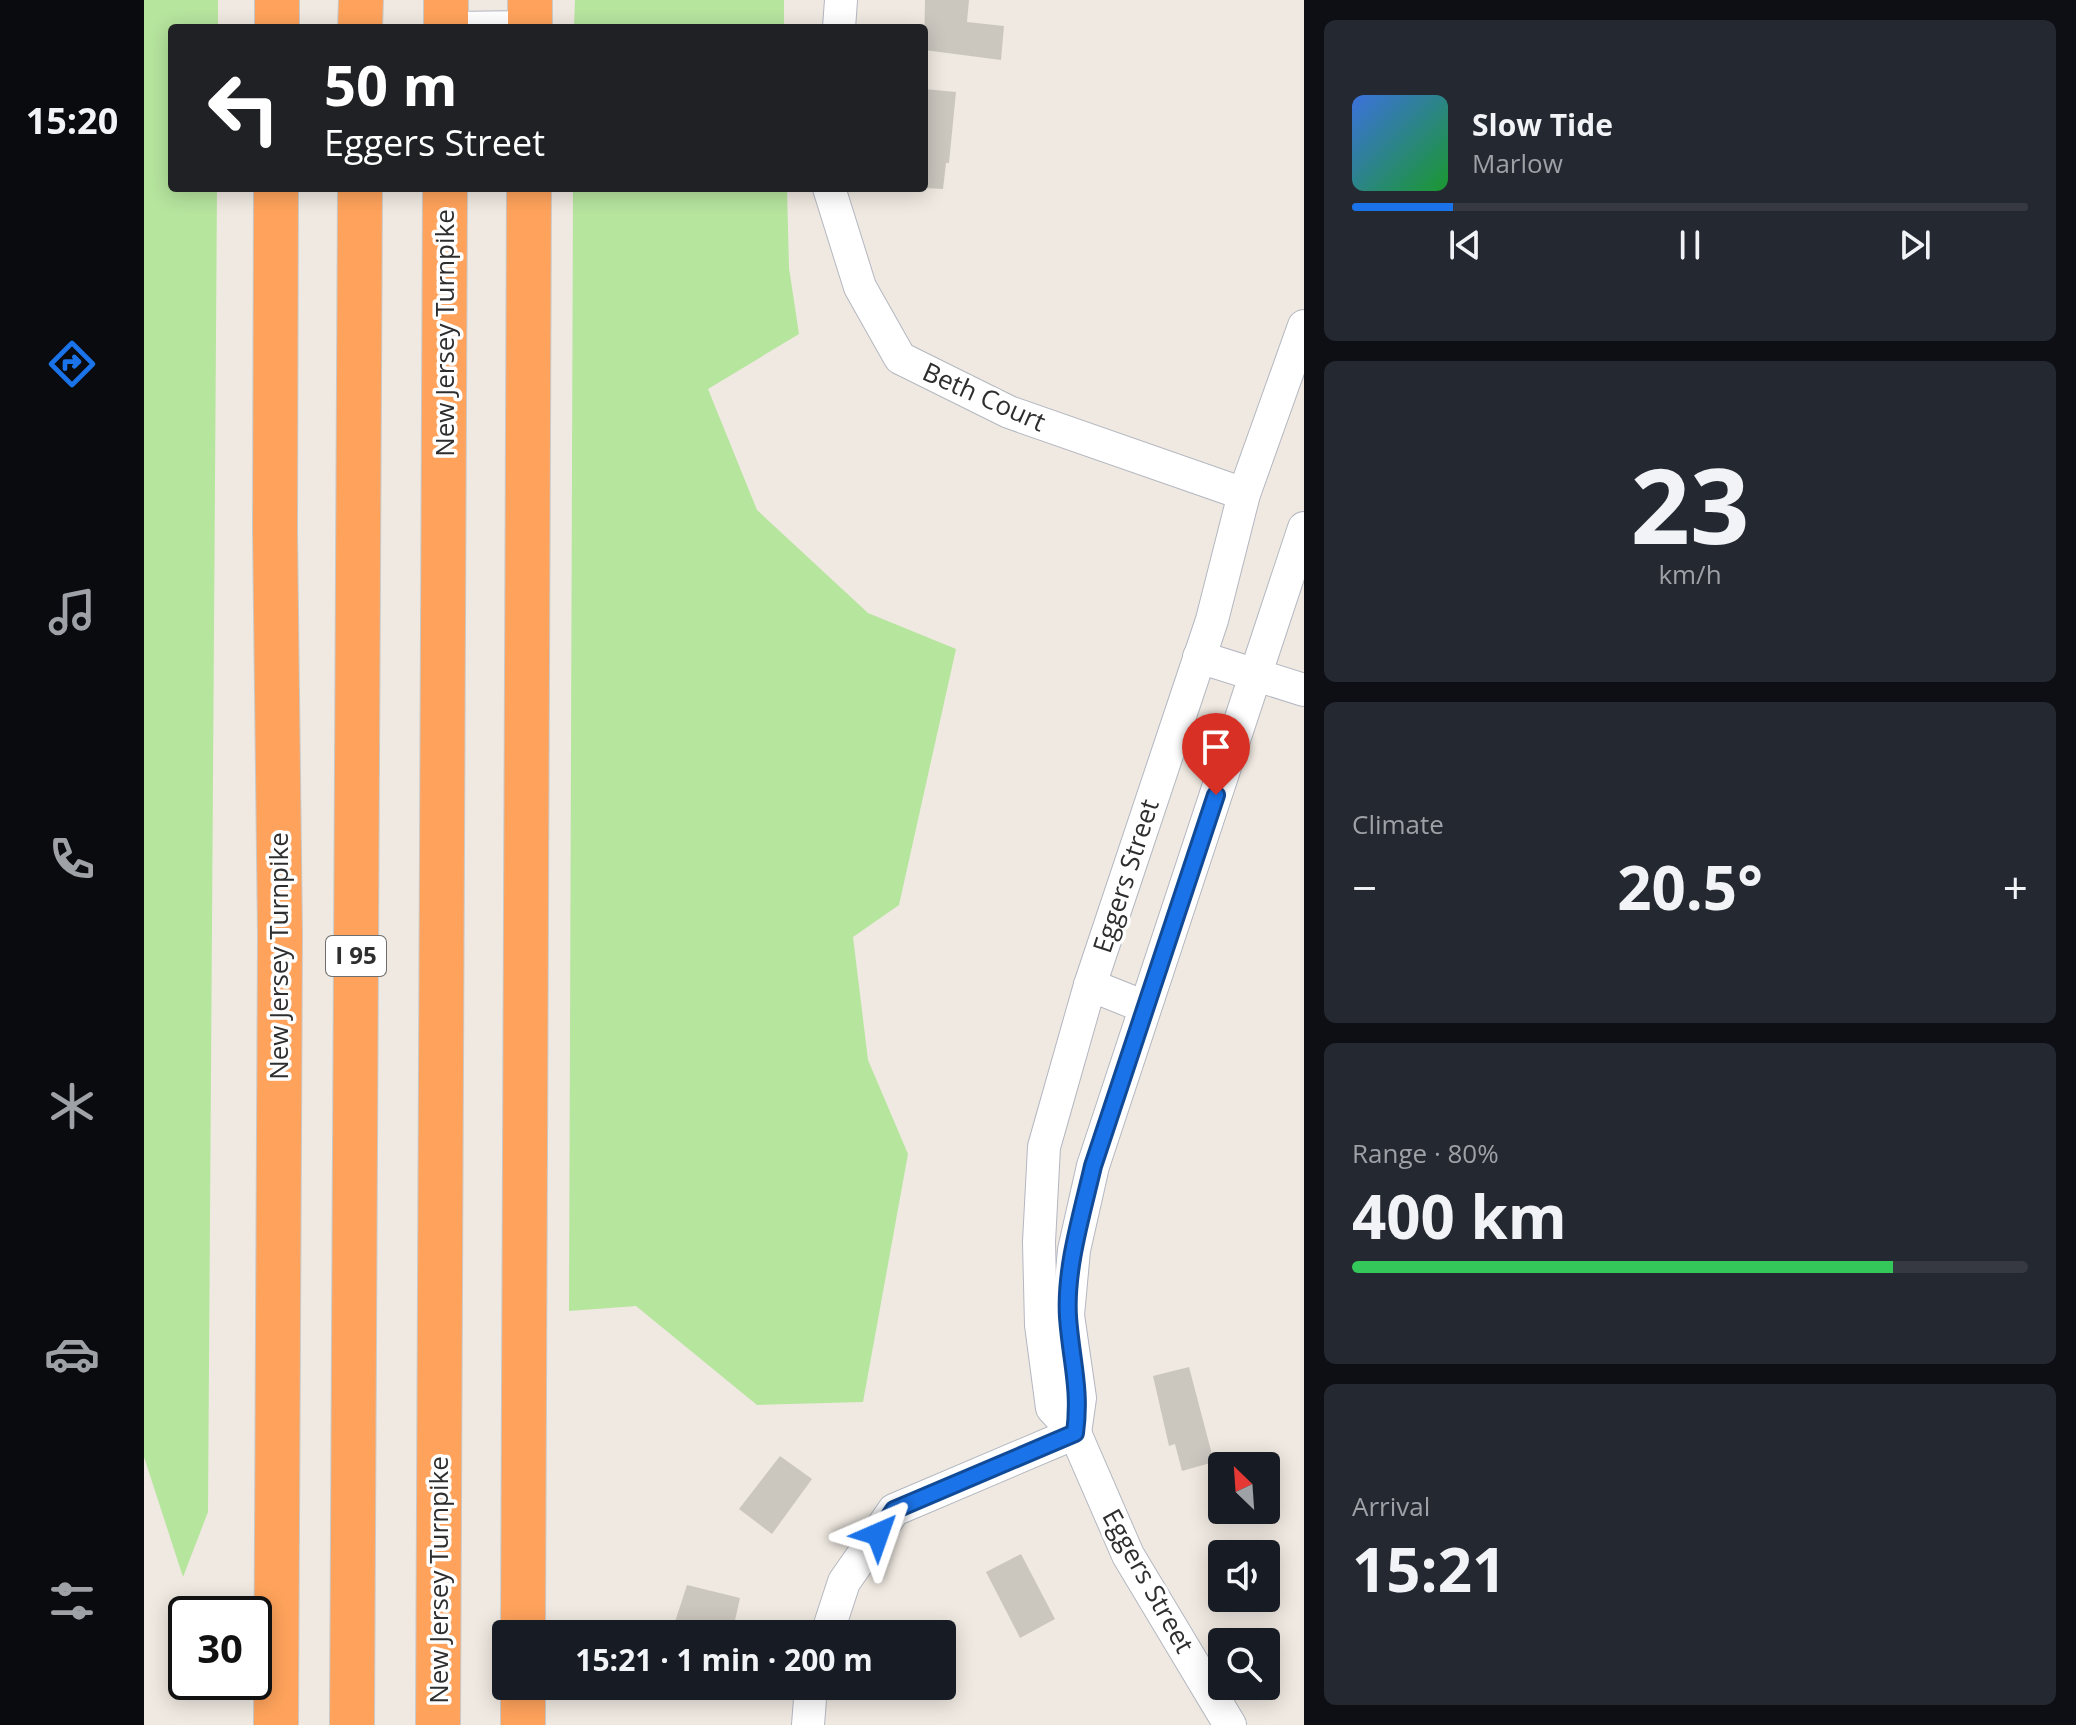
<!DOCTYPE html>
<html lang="en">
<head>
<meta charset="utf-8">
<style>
	body { margin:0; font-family:"Open Sans",sans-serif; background:#242831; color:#f1f3f6; height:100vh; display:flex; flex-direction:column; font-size:30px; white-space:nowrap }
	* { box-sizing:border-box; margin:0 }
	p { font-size:26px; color:#9ea1a6 }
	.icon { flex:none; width:44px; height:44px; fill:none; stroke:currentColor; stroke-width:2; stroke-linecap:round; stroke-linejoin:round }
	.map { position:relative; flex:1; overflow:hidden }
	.details { display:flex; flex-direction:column; gap:20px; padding:20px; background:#0d0f14; width:772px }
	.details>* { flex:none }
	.top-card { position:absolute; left:24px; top:24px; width:760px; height:168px; border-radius:8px; box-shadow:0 4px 20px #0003; background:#202124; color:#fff; overflow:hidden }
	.needle { width:52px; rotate:335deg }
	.tools { position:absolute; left:1064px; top:1452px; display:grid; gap:16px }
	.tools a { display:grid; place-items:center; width:72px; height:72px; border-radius:8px; background:#171b24; box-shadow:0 4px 20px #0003; font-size:40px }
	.speed { position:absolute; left:24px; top:1596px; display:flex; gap:16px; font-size:40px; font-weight:700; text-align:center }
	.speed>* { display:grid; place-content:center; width:104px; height:104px; border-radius:50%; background:#171b24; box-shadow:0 4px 20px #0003; line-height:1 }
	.speed .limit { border:4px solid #111; border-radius:12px; background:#fff; color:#111 }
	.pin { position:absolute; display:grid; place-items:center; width:68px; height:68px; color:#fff; margin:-82px -34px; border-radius:50% 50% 50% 0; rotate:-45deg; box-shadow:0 0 8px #0007 }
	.pin .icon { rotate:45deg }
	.me { position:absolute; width:88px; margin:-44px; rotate:43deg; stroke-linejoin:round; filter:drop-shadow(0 0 6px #0008) }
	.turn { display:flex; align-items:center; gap:28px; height:168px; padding:0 24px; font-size:36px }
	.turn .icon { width:104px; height:104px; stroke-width:2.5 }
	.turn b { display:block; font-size:56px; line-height:68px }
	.big { font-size:60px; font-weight:700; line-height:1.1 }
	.details .tile { flex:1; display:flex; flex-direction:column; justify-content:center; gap:12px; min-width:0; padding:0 28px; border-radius:12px; background:#242831 }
	.details .dial { align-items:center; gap:0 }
	.dial b { font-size:104px; line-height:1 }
	.song { display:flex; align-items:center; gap:24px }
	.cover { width:96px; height:96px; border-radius:12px; background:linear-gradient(135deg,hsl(220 70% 55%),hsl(130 70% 35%)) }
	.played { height:8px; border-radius:4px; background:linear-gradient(90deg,#1a73e8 15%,#363941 15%) }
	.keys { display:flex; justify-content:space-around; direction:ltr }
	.heat { display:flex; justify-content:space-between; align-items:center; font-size:44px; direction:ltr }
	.charge { height:12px; border-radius:6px; background:linear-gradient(90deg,#34c759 80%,#363941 0) }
	.trip { position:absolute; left:348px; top:1620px; width:464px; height:80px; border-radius:8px; background:#171b24; box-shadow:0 4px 20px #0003; font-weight:700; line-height:80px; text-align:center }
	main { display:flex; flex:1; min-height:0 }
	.menu { display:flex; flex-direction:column; width:144px; justify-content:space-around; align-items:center; background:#090b0e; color:#9ea1a6 }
	.menu .icon { width:56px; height:56px }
	.menu .active { color:#1a73e8 }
	.menu b { font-size:36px; color:#f1f3f6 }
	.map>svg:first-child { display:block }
</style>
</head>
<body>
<main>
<nav class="menu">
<b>15:20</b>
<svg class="icon active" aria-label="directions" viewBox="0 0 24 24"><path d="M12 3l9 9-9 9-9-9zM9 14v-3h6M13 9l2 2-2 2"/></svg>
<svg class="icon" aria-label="music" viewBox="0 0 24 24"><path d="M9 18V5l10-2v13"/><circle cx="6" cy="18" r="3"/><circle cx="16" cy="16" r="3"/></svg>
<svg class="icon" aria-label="phone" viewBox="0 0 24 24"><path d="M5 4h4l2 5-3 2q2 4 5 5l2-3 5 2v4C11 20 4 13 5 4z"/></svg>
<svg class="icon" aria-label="climate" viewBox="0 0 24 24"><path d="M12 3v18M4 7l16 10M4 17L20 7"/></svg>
<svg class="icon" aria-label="car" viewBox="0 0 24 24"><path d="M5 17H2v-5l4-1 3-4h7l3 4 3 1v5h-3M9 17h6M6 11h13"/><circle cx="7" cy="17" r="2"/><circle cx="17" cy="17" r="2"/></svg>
<svg class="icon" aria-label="filters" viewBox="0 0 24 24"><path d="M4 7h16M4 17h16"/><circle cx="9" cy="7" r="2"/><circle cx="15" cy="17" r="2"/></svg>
</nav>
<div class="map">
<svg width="1160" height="1725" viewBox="0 0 1160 1725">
	<rect width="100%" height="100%" fill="#efe9e1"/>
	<g fill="#b6e59e">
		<polygon points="0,0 74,0 74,28 28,28 28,188 73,188 64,1512 39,1577 0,1457"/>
		<polygon points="431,0 640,0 640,28 430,28"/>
		<polygon points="429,188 643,188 645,268 655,334 564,389 613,510 724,613 812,649 755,905 709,937 724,1060 764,1154 719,1402 613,1405 492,1306 425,1311"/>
	</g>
	<g fill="#cbc7bf">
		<polygon points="781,0 825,0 823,22 860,26 857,60 780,50"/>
		<polygon points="780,89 812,92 805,163 802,163 799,189 780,188"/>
		<polygon points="1045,1367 1070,1462 1038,1471 1031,1444 1025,1446 1009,1376"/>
		<polygon points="636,1456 668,1479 628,1534 595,1509"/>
		<polygon points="877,1554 911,1619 876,1638 842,1572"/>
		<polygon points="543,1585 596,1598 588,1634 527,1634"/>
	</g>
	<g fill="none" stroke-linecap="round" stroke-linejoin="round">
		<defs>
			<polyline id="service" points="304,20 384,19"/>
			<g id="minor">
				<polyline points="695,28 697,0"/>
				<polyline points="685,188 716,287 756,358 865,412 1100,494"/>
				<polyline points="1055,657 1160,690"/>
				<polyline points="946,985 1001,1007"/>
				<polyline points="931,1433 936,1398 924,1315 930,1250 949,1166 1160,528"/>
				<polyline points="683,1634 700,1582 750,1510 931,1433"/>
				<polyline points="664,1725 667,1686"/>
				<polyline points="1086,1725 984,1555 931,1433 908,1408 897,1325 895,1242 900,1147 946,985 1068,620 1100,494 1160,326"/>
			</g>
			<g id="motorway">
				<polyline points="133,28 133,0"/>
				<polyline points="216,28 217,0"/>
				<polyline points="302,28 302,0"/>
				<polyline points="386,28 386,0"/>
				<polyline points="379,1634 385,188"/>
				<polyline points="132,1725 136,936 131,530 132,188"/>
				<polyline points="208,1725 216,188"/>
				<polyline points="294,1725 301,188"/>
				<polyline points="379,1725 379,1686"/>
			</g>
		</defs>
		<use href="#service" stroke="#b4b7c1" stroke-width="18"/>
		<use href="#minor" stroke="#b4b7c1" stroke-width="34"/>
		<use href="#motorway" stroke="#c9c9c9" stroke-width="46"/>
		<use href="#service" stroke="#fff" stroke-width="16"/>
		<use href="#minor" stroke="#fff" stroke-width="32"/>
		<use href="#motorway" stroke="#ffa35c" stroke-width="44"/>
	</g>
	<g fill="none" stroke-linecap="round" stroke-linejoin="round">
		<defs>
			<path id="route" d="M734,1534L750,1510L931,1433C937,1389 927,1360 924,1317C921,1268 938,1214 949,1166L1072,795"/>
		</defs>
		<use href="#route" stroke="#114b97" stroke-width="20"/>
		<use href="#route" stroke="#1a73e8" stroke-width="14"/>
	</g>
	<g text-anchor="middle" stroke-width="7" stroke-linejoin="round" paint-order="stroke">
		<rect fill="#fff" stroke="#6d6d6d" stroke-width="2" x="182" y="936" width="60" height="40" rx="6"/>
		<g font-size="24" font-weight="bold" fill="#2e2e2e">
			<text x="212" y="964">I 95</text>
		</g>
		<g font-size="26" fill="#2e2e2e" stroke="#fff">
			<text transform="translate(301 333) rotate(-90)" y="9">New Jersey Turnpike</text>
			<text transform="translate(840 397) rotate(24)" y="9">Beth Court</text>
			<text transform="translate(982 876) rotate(-72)" y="9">Eggers Street</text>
			<text transform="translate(135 956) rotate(-90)" y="9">New Jersey Turnpike</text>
			<text transform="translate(295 1580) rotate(-90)" y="9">New Jersey Turnpike</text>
			<text transform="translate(1004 1581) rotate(61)" y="9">Eggers Street</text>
		</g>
	</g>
</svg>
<div class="tools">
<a><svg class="needle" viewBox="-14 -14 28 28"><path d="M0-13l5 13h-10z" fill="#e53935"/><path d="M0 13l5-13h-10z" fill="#9ea1a6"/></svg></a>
<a><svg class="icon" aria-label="sound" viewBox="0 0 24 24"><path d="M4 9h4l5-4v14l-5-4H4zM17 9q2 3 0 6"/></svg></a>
<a><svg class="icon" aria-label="search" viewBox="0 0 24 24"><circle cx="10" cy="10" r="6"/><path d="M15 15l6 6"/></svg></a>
</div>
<div class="speed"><div class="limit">30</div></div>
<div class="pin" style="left:1072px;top:795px;background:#d93025"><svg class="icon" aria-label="arrive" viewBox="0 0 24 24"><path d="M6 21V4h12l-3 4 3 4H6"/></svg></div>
<svg class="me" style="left:734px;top:1534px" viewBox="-20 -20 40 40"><path d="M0-17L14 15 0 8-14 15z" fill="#1a73e8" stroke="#fff" stroke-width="4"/></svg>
<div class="trip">15:21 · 1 min · 200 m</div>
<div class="top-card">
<div class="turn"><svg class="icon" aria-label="left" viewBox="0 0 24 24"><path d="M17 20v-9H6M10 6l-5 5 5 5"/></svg><div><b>50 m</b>Eggers Street</div></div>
</div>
</div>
<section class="details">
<div class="tile">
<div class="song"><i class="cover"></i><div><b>Slow Tide</b><p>Marlow</p></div></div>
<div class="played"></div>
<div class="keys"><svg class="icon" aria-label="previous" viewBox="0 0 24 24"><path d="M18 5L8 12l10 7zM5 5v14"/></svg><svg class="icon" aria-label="pause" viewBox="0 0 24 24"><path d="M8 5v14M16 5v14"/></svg><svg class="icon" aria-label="next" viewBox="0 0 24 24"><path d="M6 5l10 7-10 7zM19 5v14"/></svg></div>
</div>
<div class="tile dial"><b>23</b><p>km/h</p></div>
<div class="tile"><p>Climate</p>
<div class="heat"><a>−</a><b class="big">20.5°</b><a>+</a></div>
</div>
<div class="tile"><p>Range · 80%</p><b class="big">400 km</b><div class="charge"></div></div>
<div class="tile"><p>Arrival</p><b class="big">15:21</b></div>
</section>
</main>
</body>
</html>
